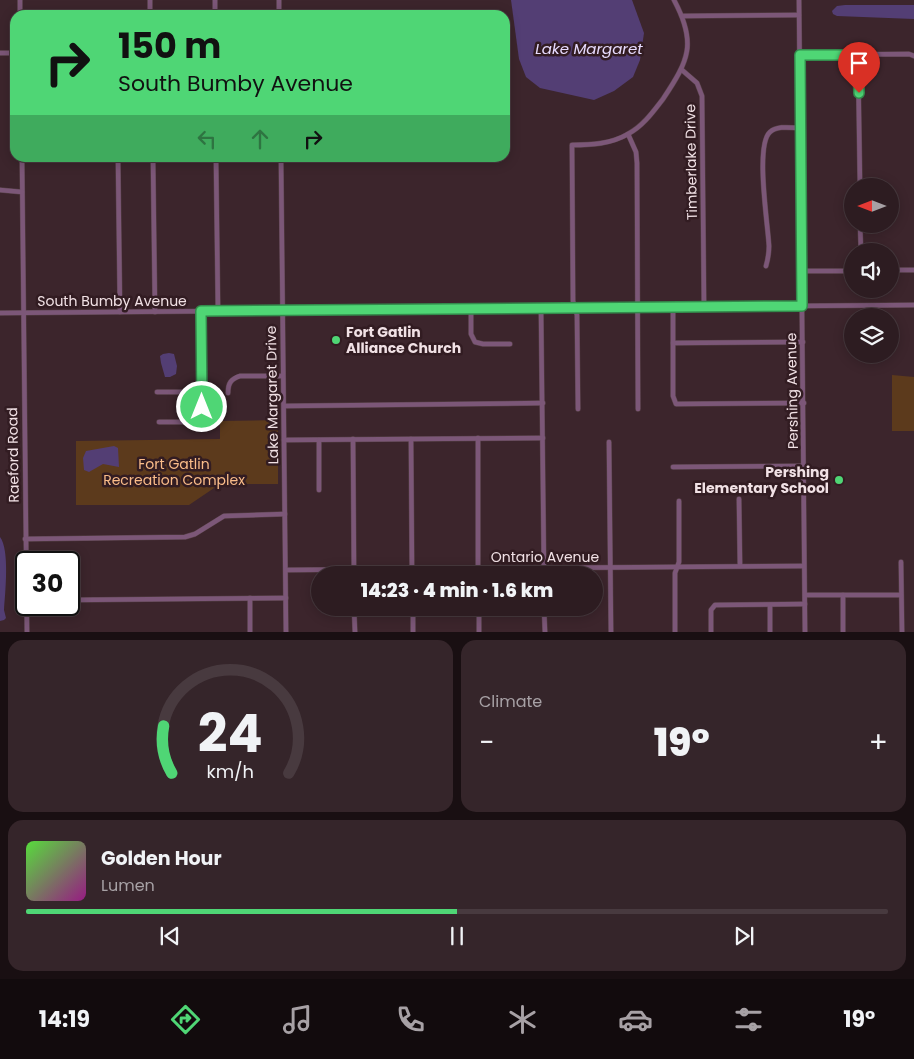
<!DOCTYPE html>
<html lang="en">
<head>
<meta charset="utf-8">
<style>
	body { margin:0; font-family:Poppins,sans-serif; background:#35252a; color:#f1f3f6; height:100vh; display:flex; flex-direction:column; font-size:19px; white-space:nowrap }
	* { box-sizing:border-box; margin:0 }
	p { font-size:16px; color:#a7a1a5 }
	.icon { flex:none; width:28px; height:28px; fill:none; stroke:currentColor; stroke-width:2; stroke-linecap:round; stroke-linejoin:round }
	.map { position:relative; height:632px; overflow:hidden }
	.sheet { display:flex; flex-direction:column; gap:8px; padding:8px; background:#190f12; flex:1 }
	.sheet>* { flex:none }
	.banner { position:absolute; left:10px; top:10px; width:500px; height:152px; border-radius:15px; box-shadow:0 2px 12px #0003,0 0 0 1px #483a3f; background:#4fd675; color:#111; overflow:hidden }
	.needle { width:32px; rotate:270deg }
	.tools { position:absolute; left:844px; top:178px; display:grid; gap:10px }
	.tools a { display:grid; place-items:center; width:55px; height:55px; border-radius:50%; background:#2d1c21; box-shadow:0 2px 12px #0003,0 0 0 1px #483a3f; font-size:25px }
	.speed { position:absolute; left:15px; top:551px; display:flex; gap:10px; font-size:25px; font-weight:700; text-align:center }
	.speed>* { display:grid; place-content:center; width:65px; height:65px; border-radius:50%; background:#2d1c21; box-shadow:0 2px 12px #0003,0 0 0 1px #483a3f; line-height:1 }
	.speed .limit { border:2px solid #111; border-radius:8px; background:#fff; color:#111 }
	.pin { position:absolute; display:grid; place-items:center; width:42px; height:42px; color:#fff; margin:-51px -21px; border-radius:50% 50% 50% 0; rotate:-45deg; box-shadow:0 0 5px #0007 }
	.pin .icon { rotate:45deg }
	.me { position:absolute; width:55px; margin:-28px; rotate:0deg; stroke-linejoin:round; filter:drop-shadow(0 0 4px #0008) }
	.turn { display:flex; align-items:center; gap:18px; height:105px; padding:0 25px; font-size:22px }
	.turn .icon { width:65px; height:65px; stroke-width:2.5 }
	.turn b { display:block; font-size:35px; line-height:42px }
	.lanes { display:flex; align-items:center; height:48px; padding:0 25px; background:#0003; justify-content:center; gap:25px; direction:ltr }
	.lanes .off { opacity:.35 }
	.big { font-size:38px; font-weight:800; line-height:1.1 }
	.sheet .card { flex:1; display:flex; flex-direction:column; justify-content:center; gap:8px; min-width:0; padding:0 18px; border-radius:15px; background:#35252a }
	.sheet .dial { align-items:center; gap:0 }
	.dial svg { height:130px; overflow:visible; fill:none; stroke:#483a3f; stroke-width:7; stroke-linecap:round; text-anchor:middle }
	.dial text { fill:#f1f3f6; stroke:none }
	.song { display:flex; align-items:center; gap:15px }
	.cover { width:60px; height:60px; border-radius:8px; background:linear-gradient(135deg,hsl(110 70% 55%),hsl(310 70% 35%)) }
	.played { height:5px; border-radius:2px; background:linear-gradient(90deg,#4fd675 50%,#483a3f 50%) }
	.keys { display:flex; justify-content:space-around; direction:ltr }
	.heat { display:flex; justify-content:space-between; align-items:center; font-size:28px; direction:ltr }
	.sheet .tiles { flex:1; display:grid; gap:8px; grid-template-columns:1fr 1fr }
	.card:last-child { grid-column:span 2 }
	.trip { position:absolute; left:311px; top:566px; width:292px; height:50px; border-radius:25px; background:#2d1c21; box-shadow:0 2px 12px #0003,0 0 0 1px #483a3f; font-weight:800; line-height:50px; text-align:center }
	.dock { display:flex; height:80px; justify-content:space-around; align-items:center; background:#120b0d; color:#a7a1a5 }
	.dock .icon { width:35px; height:35px }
	.dock .current { color:#4fd675 }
	.dock b { font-size:22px; color:#f1f3f6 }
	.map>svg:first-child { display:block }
</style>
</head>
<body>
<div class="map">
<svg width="914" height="632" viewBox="0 0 914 632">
	<rect width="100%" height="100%" fill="#3c252c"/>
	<g fill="#5c3a1c">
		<polygon points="892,375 914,377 914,431 892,431"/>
		<polygon points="278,420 278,484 220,484 189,505 76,505 76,441 220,439 220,421"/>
	</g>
	<g fill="#533e74">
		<polygon points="511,0 632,0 644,33 640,60 633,77 614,91 594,100 540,88 526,77 519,59"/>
		<polygon points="845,5 914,5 914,19 837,16 833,14 832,11 837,6"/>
		<polygon points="169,353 174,354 177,366 176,374 170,377 165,377 161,363 160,356 163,354"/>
		<polygon points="114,446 118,448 119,467 103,464 89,472 84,470 83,458 86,451"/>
		<path d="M0,537C10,550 5,594 4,610L6,618L4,620L0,621Z"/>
	</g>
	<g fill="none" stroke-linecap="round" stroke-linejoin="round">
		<defs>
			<g id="minor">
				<polyline points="20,0 20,15"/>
				<polyline points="150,0 150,15"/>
				<polyline points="215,0 215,15"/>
				<polyline points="279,0 279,15"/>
				<polyline points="799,0 805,632"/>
				<polyline points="683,16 799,15"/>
				<polyline points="0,53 15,53"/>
				<polyline points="800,55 909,54 914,56"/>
				<polyline points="858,55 860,186"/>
				<polyline points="682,70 697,83 702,96 704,307"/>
				<polyline points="628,134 636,152 637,163 638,409"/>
				<polyline points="22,158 27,632"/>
				<polyline points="118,158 120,312"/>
				<polyline points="153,158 155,312"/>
				<polyline points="216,158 218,311"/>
				<polyline points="281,158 286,632"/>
				<polyline points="0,190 22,192"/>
				<polyline points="860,224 861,251"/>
				<path d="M766,266C768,259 769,253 769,246C768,225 755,145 770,132C778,125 792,128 801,128"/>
				<polyline points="890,270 914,270"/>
				<polyline points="802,271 852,271"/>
				<polyline points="673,307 673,396 676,404 804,403"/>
				<polyline points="541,308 544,575"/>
				<polyline points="471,309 471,334 475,342 483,344 510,344"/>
				<polyline points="0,313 914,305"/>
				<polyline points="673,343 803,342"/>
				<polyline points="157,392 202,392"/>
				<path d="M228,393C228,383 231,379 240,376H283"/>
				<polyline points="284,406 543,403"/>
				<path d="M578,409L577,315L573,301L572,145C591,145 611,144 628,134C643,126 653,112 663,99C689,60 697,43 674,0"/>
				<polyline points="159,422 202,422 201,311"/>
				<polyline points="478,438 478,575"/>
				<polyline points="353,439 354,575"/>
				<polyline points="411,439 412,575"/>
				<polyline points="284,440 543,438"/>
				<polyline points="609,442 611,632"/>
				<polyline points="673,467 804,466"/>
				<polyline points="319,490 319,440"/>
				<polyline points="739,499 740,566"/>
				<polyline points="25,539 185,537 195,534 224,516 285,514"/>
				<polyline points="901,562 902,632"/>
				<polyline points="286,570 804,566"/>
				<polyline points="805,595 901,595"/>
				<polyline points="843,595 843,632"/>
				<polyline points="250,598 250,632"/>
				<polyline points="69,600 286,598"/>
				<polyline points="770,605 770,632"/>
				<polyline points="354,608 355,632"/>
				<polyline points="413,608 413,632"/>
				<polyline points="479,608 479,632"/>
				<polyline points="544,608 545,632"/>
				<polyline points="675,632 675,573 679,562 679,501"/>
				<polyline points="711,632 711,610 715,605 805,604"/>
			</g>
		</defs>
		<use href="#minor" stroke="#59434a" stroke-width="5.5"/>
		<use href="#minor" stroke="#7c5778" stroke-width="4.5"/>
	</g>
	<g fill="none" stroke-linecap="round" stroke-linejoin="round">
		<defs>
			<polyline id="route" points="202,407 201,311 802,306 800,55 858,55 859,93"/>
		</defs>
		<use href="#route" stroke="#338b4c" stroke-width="12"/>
		<use href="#route" stroke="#4fd675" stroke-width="9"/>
	</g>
	<g fill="#4fd675" stroke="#321c22" stroke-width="2">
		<circle cx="336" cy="340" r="5"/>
		<circle cx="839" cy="480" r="5"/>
	</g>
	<g text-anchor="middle" stroke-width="5" stroke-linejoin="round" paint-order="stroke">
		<g font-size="14" fill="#f1e1e5" stroke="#321c22">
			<text transform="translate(691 162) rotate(-91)" y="5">Timberlake Drive</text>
			<text x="112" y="306">South Bumby Avenue</text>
			<text transform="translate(792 391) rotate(-91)" y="5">Pershing Avenue</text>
			<text transform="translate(272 395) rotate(-91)" y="5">Lake Margaret Drive</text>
			<text transform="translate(13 455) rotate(-91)" y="5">Raeford Road</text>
			<text x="545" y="562">Ontario Avenue</text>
		</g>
		<g font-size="14" font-weight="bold" fill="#f1e1e5" stroke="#321c22" text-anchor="start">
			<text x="346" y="337">Fort Gatlin<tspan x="346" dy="16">Alliance Church</tspan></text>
			<text x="829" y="477" text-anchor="end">Pershing<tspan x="829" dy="16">Elementary School</tspan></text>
		</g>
		<g font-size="14" fill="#fabc89" stroke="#321c22">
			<text x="174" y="469">Fort Gatlin<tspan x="174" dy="16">Recreation Complex</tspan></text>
		</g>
		<g font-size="15" font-style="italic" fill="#e8dcff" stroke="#321c22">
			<text x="589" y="54">Lake Margaret</text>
		</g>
	</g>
</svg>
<div class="tools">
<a><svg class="needle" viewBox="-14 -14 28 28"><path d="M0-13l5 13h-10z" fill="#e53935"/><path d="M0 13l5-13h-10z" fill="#a7a1a5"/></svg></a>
<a><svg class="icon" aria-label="sound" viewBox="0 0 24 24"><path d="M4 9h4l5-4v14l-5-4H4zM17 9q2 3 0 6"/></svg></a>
<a><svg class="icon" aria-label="layers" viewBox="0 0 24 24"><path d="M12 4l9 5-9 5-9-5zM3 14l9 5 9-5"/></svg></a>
</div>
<div class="speed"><div class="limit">30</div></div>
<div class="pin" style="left:859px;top:93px;background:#d93025"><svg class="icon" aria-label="arrive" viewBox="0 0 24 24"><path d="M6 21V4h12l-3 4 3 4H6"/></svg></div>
<svg class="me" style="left:202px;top:407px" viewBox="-20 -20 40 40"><circle r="17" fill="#4fd675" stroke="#fff" stroke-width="3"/><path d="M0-11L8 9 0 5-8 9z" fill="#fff"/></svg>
<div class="trip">14:23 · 4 min · 1.6 km</div>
<div class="banner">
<div class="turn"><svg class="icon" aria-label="right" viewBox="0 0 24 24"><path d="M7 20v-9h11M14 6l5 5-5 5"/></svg><div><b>150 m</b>South Bumby Avenue</div></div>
<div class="lanes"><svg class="icon off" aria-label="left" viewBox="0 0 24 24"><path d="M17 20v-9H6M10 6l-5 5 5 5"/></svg><svg class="icon off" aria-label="ahead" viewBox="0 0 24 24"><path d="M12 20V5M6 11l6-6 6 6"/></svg><svg class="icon" aria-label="right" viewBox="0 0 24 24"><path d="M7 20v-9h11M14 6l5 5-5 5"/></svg></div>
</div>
</div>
<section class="sheet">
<div class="tiles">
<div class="card dial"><svg viewBox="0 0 100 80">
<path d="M14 69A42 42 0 1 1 86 69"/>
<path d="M14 69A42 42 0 0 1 9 40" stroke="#4fd675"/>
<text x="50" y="56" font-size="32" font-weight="700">24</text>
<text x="50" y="72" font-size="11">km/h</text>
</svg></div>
<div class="card"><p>Climate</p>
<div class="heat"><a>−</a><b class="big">19°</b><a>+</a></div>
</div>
<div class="card">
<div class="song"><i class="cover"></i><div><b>Golden Hour</b><p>Lumen</p></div></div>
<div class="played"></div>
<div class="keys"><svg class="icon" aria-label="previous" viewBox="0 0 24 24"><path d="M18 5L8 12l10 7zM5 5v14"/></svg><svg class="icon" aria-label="pause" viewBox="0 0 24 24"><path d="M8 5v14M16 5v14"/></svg><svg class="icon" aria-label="next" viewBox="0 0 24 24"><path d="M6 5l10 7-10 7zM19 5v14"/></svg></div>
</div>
</div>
</section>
<nav class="dock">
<b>14:19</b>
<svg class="icon current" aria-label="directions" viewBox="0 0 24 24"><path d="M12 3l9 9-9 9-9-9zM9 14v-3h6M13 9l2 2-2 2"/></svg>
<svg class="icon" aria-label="music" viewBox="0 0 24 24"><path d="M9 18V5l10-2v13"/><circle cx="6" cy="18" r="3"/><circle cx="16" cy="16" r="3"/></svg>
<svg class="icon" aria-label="phone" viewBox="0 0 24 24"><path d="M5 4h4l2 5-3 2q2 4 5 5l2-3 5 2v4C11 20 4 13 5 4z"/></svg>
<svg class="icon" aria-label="climate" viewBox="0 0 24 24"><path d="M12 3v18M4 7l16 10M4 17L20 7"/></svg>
<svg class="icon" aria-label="car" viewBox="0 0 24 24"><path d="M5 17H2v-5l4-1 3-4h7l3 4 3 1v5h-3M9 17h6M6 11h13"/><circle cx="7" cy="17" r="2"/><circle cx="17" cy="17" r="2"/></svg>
<svg class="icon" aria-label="filters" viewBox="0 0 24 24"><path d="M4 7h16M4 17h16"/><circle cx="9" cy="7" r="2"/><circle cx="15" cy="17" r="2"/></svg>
<b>19°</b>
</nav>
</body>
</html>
